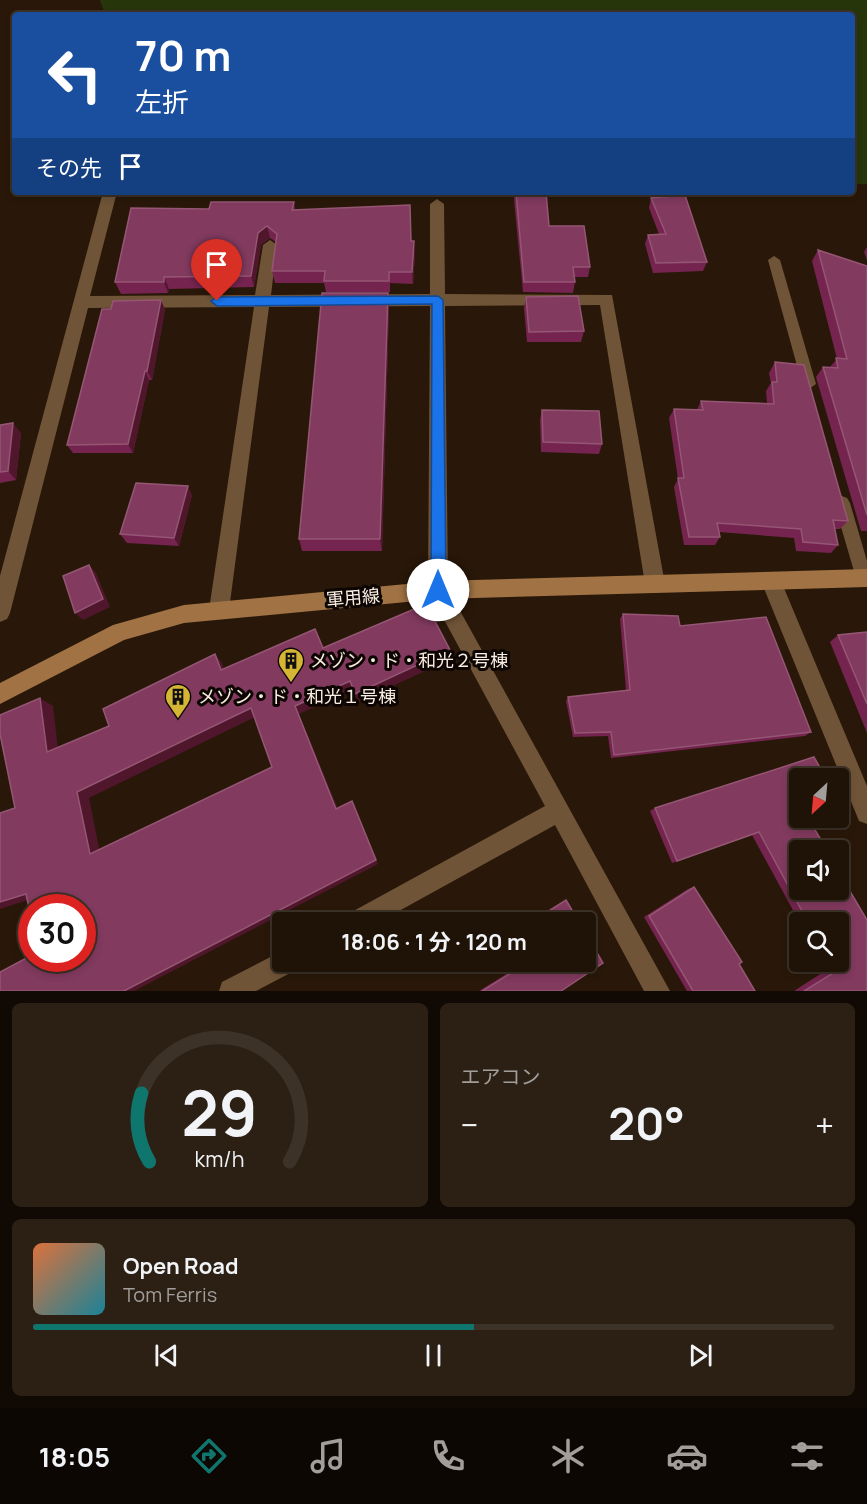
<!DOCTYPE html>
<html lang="ja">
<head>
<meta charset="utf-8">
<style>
	body { margin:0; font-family:Manrope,"Noto Sans JP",sans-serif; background:#2c2015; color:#f1f3f6; height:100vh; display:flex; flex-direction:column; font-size:22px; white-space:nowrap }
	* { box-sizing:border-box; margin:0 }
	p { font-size:20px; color:#a19e9b }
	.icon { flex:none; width:33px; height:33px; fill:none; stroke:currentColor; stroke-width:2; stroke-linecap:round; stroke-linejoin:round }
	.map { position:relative; height:991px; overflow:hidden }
	.side { display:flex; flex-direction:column; gap:12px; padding:12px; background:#110a04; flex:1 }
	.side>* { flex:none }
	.top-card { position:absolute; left:12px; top:12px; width:843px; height:183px; border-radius:6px; box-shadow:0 3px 9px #0003,0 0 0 2px #3c3228; background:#1a4fa0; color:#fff; overflow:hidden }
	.needle { width:39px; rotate:206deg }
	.tools { position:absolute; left:789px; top:768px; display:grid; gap:12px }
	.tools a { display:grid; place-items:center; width:60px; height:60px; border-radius:6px; background:#1f1207; box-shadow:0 3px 9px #0003,0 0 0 2px #3c3228; font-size:30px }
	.speed { position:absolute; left:18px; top:894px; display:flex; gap:12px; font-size:30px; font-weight:700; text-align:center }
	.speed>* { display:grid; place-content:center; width:78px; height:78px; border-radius:50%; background:#1f1207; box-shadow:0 3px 9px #0003,0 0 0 2px #3c3228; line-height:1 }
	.speed .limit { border:9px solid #d22; background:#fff; color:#111 }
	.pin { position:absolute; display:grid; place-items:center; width:51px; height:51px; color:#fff; margin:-62px -26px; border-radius:50% 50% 50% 0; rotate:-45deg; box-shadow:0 0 6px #0007 }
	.pin .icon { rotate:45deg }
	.me { position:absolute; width:66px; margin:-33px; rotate:0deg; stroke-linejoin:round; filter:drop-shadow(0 0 4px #0008) }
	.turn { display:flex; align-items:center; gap:21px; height:126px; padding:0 24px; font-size:27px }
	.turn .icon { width:78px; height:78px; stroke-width:2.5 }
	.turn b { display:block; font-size:42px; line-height:51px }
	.then { display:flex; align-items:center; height:57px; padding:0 24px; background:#0003; gap:12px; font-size:22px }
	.big { font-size:45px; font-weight:700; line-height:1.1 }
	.side .tile { flex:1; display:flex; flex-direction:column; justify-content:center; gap:9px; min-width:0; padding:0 21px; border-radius:9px; background:#2c2015 }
	.side .dial { align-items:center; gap:0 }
	.dial svg { height:156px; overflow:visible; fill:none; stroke:#3c3228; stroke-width:7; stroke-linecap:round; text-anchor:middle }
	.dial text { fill:#f1f3f6; stroke:none }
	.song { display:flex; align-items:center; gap:18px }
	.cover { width:72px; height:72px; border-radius:9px; background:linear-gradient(135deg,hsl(20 70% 55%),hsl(190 70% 35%)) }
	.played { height:6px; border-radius:3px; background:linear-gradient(90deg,#0f766e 55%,#3c3228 55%) }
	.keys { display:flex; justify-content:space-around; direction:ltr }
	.heat { display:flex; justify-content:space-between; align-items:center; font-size:33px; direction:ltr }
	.side .tiles { flex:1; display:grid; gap:12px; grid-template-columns:1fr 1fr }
	.tile:last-child { grid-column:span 2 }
	.trip { position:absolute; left:272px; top:912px; width:324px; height:60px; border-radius:6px; background:#1f1207; box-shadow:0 3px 9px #0003,0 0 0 2px #3c3228; font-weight:700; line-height:60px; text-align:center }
	.menu { display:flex; height:96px; justify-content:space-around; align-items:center; background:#0c0703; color:#a19e9b }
	.menu .icon { width:42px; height:42px }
	.menu .on { color:#0f766e }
	.menu b { font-size:27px; color:#f1f3f6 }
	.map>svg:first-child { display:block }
</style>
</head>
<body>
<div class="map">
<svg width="867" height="991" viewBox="0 0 867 991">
	<rect width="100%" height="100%" fill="#291809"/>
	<polygon fill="#27350a" points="100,0 867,0 867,184 852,184 852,15 105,15"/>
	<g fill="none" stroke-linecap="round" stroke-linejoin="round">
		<g fill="#705437" fill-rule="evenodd">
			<polygon points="774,256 780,260 816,384 809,389 802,384 768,260"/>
			<polygon points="842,496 847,498 850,503 867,561 867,584 864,585 858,583 856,578 834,503 837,498"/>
		</g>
		<g fill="#705437" fill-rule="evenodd">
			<polygon points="103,192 117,192 90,296 255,295 263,245 270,240 277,245 271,295 430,294 430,204 437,199 444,204 445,294 612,295 665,584 662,590 655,593 648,590 645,584 600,305 445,306 448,589 670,991 644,991 555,825 379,922 344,922 348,914 545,806 428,590 430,306 269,307 229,610 226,616 219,619 212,616 209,610 254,307 88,308 10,613 7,619 0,622 0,576"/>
			<polygon points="771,572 778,575 781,581 867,786 867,824 859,821 761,581 764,575"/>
			<polygon points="282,951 282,962 297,962 294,971 256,991 219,991 222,982"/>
		</g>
		<polygon fill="#a17344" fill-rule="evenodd" points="867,569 867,587 438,599 184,623 124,640 0,704 0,683 113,625 184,605 438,581"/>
	</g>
	<g fill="#74244f">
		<polygon points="515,192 546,192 549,226 590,267 588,277 574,277 575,282 573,293 523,292 514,200"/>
		<polygon points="651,198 707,262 703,271 653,273 645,244 648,235 659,234 649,208"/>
		<polygon points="294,202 295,210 411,241 415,252 413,284 390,283 390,292 326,292 324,283 275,283 272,271 276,242 270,238 261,245 254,287 169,289 168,293 121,294 115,282 209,209"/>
		<polygon points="867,247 867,260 864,252"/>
		<polygon points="818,250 867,266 867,531 861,531 816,377 823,367 830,367 837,359 812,261"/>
		<polygon points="526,297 584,331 581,342 527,342 524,308"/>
		<polygon points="161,300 165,310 152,380 149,380 133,453 73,453 67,445 111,309"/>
		<polygon points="389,309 382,551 302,551 299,539"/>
		<polygon points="775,362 848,521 840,529 835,529 838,545 831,553 796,551 794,538 719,532 720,537 715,545 684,545 674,487 678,479 669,418 674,409 697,410 701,401 767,403 766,391 771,383 769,373"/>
		<polygon points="542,410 602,444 599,454 541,452 540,420"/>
		<polygon points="0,425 21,433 16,480 0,483"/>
		<polygon points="192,495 179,546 127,543 120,534"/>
		<polygon points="623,614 680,626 811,732 805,736 611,758 608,736 573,737 566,701 568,697 626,690 620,619"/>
		<polygon points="867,632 867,733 830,642 838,635"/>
		<polygon points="655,808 800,818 867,991 794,991 825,971 820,962 838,962 838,922 800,923 752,835 672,863 650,811"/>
		<polygon points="694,887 739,964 755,991 687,991 644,917 688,889"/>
		<polygon points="526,962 585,962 561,991 479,991"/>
	</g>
	<g fill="#50162c">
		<polygon points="267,226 270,238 261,245 254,287 251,276 258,233"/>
		<polygon points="414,241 415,252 413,284 412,272"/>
		<polygon points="164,277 169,289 168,293 164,282"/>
		<polygon points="388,293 389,309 382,551 380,539"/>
		<polygon points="161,300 165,310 152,380 147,371"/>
		<polygon points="145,371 149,380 133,453 128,444"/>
		<polygon points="13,423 21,433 16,480 8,471"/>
		<polygon points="188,486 192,495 179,546 174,538"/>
		<polygon points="89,565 96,573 110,607 83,620 75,613"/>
		<polygon points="450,650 449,660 358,702 355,694"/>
		<polygon points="215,654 222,663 227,679 221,670"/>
		<polygon points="350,681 352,690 299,714 340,814 336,809 295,706"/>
		<polygon points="40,698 53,706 59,758 47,752"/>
		<polygon points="251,708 257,716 89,798 101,858 90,854 77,792"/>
		<polygon points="355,807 378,864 134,991 124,991"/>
		<polygon points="26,894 40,896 0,909 0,902"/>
	</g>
	<g fill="#823a5f" stroke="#955674" stroke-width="1.5" fill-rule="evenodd">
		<polygon points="516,192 546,192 549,226 584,226 590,267 573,267 575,282 524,282"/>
		<polygon points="685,195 707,262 656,263 648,235 666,234 651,198"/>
		<polygon points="211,202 294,202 292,210 410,205 411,241 414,241 412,272 389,272 389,281 324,281 325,271 272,271 277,234 267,226 258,233 251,276 164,277 164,282 115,282 131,208 209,209"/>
		<polygon points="818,250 867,266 867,515 823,367 838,368 836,358 847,359"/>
		<polygon points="322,293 388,293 380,539 299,539"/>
		<polygon points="578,296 584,331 529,332 526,297"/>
		<polygon points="161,300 147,371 145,371 128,444 67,445 102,309 111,309 113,301"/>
		<polygon points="775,362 804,365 848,521 833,520 838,545 803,542 801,529 717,523 720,537 689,537 678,478 684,478 674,409 703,410 701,401 774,404 772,382 777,382"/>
		<polygon points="542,410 599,411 602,444 543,442"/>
		<polygon points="13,423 8,471 0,472 0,425"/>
		<polygon points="136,483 188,486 174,538 120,534"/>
		<polygon points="89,565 103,599 75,613 63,576"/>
		<path d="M426,604L450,650L355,694L350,681L295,706L336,809L352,801L376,860L124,991H0V972L32,955V958H82V908H32V922L26,894L0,902V813L15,808L0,734V715L40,698L47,752L109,726L103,709L215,654L221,670L315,629L323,648ZM251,708L272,767L90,854L77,792Z"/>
		<polygon points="623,614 678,616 680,626 766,617 811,732 614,755 611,732 575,733 568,697 630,690"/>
		<polygon points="867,632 867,704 838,635"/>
		<polygon points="814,757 826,778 800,778 800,818 808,818 827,850 800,850 800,890 838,890 838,871 867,920 867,991 804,991 835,972 829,962 838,962 838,922 808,922 759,832 677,861 655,808"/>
		<polygon points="694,887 742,962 739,964 755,991 693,991 649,916"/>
		<polygon points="566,900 579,922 531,922"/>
		<polygon points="585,932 603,963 561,991 482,991 529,962 585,962"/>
	</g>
	<polygon fill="#1a73e8" stroke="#114b97" stroke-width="1.5" points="438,296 443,300 446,590 444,595 438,597 433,595 431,590 432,304 217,306 211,301 217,297"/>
	<defs>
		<symbol id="building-pin" viewBox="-11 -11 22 30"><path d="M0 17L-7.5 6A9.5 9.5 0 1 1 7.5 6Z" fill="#d5b534" stroke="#0c0502"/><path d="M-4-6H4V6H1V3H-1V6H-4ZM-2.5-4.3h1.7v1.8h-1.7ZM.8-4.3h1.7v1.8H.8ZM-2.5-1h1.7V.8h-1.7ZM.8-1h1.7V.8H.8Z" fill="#111"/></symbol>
	</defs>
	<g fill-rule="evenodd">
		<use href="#building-pin" x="276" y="646" width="30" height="40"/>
		<use href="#building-pin" x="163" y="682" width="30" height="40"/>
	</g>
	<g text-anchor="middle" stroke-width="6" stroke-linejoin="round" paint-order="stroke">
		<g font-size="18" fill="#f9ede3" stroke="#0c0502">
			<text transform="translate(353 598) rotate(-5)" y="6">軍用線</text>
		</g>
		<g font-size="18" fill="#f9ede3" stroke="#0c0502" text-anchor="start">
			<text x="310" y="667">メゾン・ド・和光２号棟</text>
			<text x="198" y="703">メゾン・ド・和光１号棟</text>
		</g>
	</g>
</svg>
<div class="tools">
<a><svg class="needle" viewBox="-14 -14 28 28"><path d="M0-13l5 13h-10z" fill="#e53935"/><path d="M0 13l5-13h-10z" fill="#a19e9b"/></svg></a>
<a><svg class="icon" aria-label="sound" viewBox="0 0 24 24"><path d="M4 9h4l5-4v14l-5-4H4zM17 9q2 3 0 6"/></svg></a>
<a><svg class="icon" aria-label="search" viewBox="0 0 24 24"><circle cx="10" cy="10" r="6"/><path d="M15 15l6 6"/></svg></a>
</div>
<div class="speed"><div class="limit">30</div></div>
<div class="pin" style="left:217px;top:301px;background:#d93025"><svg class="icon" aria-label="arrive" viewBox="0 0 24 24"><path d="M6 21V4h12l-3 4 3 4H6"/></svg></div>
<svg class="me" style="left:438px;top:590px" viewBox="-20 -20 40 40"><circle r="19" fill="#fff"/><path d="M0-13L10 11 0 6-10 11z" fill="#1a73e8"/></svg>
<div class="trip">18:06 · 1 分 · 120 m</div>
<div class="top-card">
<div class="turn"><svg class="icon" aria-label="left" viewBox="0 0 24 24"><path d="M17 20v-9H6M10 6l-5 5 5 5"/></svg><div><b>70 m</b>左折</div></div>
<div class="then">その先<svg class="icon" aria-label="arrive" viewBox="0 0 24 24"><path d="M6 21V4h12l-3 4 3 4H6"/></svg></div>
</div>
</div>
<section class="side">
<div class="tiles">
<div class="tile dial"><svg viewBox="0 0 100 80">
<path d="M14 69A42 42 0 1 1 86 69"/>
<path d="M14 69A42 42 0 0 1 10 34" stroke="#0f766e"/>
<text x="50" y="56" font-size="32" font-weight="700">29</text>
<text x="50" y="72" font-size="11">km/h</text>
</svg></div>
<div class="tile"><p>エアコン</p>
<div class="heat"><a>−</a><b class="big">20°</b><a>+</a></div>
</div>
<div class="tile">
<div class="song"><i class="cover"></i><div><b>Open Road</b><p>Tom Ferris</p></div></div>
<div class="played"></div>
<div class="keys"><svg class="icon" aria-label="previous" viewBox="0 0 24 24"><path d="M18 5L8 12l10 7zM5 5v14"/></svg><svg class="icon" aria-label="pause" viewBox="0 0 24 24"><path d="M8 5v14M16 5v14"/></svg><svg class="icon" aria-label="next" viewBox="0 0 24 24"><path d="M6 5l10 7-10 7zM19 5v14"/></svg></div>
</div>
</div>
</section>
<nav class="menu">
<b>18:05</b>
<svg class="icon on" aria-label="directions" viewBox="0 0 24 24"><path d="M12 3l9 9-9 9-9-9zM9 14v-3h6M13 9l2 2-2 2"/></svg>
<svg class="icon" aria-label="music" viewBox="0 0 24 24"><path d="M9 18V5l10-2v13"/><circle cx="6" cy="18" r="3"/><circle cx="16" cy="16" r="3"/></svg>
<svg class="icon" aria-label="phone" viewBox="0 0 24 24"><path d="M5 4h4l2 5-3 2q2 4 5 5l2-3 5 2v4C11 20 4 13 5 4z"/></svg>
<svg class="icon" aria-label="climate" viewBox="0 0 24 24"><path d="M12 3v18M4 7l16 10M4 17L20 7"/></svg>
<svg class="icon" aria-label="car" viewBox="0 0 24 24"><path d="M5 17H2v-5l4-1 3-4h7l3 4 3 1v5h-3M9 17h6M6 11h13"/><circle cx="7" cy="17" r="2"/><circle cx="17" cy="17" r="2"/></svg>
<svg class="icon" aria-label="filters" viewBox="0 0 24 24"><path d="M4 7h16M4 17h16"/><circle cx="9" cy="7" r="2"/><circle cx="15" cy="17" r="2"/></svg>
</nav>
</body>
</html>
